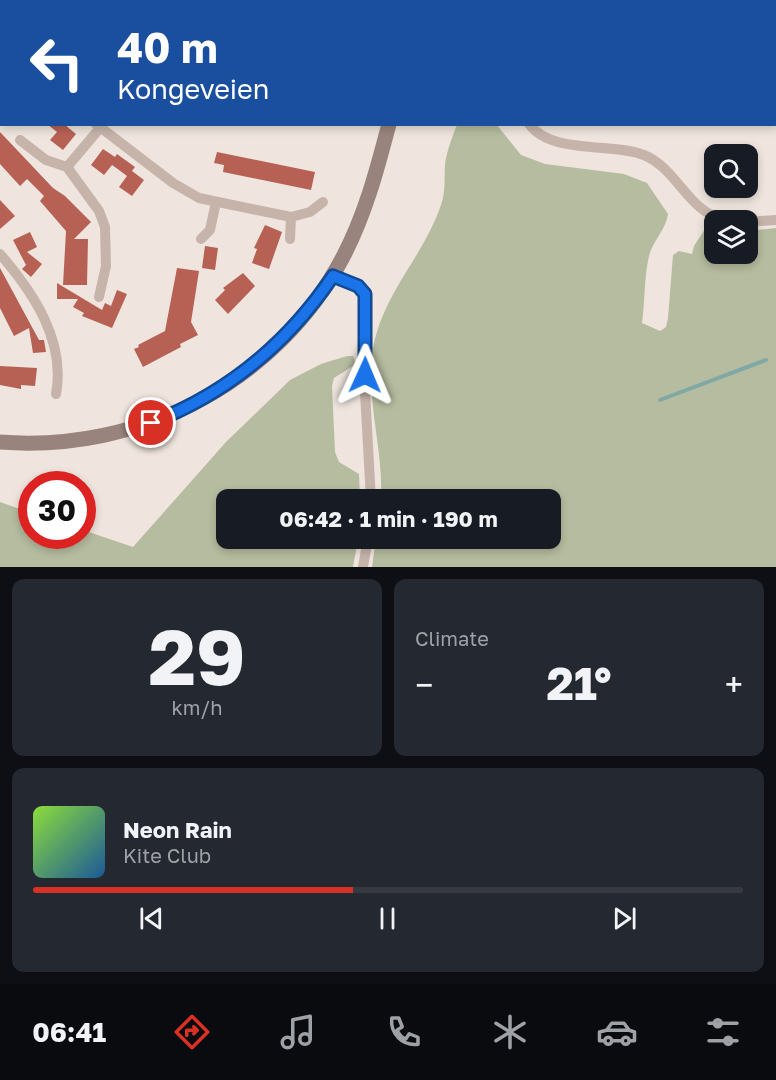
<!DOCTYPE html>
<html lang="en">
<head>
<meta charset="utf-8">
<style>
	body { margin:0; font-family:"Golos Text",sans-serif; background:#242831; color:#f1f3f6; height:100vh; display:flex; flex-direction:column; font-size:22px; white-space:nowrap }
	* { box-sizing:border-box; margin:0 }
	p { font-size:20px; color:#9ea1a6 }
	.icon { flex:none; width:33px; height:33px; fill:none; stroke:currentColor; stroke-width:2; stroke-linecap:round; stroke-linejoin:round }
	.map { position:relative; height:567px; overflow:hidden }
	.side { display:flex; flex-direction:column; gap:12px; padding:12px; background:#0d0f14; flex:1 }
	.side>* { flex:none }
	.banner { position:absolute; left:0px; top:0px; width:777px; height:126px; box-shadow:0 3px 9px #0003; background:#1a4fa0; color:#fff; overflow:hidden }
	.buttons { position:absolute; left:704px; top:144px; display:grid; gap:12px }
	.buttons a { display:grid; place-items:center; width:54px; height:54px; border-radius:12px; background:#171b24; box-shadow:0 3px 9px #0003; font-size:30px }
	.speed { position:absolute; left:18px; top:471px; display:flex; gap:12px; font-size:30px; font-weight:700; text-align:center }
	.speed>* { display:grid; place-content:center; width:78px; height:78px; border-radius:50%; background:#171b24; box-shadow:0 3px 9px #0003; line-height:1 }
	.speed .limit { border:9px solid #d22; background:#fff; color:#111 }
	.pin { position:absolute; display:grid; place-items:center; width:51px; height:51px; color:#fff; margin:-26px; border:3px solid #fff; border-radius:50%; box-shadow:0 2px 6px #0007 }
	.me { position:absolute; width:66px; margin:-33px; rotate:1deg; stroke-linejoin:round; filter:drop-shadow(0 0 4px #0008) }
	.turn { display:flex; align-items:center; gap:21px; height:126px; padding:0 18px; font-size:27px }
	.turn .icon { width:78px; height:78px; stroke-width:2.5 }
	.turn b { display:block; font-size:42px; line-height:51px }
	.big { font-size:45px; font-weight:700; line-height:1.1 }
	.side .tile { flex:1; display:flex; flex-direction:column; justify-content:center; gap:9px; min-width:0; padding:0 21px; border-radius:12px; background:#242831 }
	.side .dial { align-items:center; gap:0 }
	.dial b { font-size:78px; line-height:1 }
	.song { display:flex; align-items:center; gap:18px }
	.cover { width:72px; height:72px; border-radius:9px; background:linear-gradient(135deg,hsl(90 70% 55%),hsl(210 70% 35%)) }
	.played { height:6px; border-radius:3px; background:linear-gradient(90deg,#d93025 45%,#363941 45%) }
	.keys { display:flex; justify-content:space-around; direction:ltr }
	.heat { display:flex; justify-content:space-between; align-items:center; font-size:33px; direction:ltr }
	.side .tiles { flex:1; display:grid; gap:12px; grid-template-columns:1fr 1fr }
	.tile:last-child { grid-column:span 2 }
	.trip { position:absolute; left:216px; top:489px; width:345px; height:60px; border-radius:12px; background:#171b24; box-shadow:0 3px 9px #0003; font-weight:700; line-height:60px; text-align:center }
	.menu { display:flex; height:96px; justify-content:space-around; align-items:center; background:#090b0e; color:#9ea1a6 }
	.menu .icon { width:42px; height:42px }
	.menu .current { color:#d93025 }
	.menu b { font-size:27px; color:#f1f3f6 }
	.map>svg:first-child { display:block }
</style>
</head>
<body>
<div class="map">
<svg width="776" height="567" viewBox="0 0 776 567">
	<rect width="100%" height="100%" fill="#efe5de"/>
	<g fill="#b6bc9f">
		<path d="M457,125H497L521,155L545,164L624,174L647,183L668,214C666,230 653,240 649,256C644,278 645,302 642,323L660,331L666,327L668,318L673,255L679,251L692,254L694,246L705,229H714V254H747V231L776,228V567H372L376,539L550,538V500L381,499C383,456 371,417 371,376C370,303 419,268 441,205C446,191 444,178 445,164C447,151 452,137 457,125Z"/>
		<polygon points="347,356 353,356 356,364 334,378 332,386 335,452 339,462 359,474 360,499 226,500 226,538 358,539 353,567 0,567 0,502 31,513 32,536 82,536 83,530 133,547 226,442 290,380 321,364"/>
	</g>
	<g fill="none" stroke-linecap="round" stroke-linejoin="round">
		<polyline stroke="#80a9a6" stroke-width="4" points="660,400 766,360"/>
	</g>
	<g fill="#b76154">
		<polygon points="47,124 64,124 76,134 63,150 50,140 57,132"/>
		<polygon points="0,132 53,188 65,196 91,222 74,239 88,239 87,285 63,285 66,231 40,201 44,196 27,179 20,186 0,164"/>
		<polygon points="103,149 115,157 117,154 135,167 132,171 144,180 132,196 119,187 127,176 119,170 112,165 104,175 91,165"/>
		<polygon points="217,152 315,172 311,190 223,172 224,165 214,163"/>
		<polygon points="0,200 15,216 0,229"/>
		<polygon points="265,225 282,232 269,269 252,263 257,249 254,248"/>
		<polygon points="30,232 37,247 27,252 42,264 31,277 22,269 26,265 13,240"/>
		<polygon points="205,246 218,248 215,270 202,268"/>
		<polygon points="0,268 39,340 44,340 46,352 33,353 29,328 14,336 0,308"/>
		<polygon points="177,268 199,271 191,322 198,335 180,344 181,347 143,367 134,349 139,347 138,345 165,331"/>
		<polygon points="243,273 255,286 228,314 215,300 225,290 223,288"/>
		<polygon points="57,283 102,310 105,303 111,306 117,290 127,294 112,328 82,316 84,313 73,307 78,299 57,299"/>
		<polygon points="0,366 37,368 35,386 21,385 21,389 0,385"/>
	</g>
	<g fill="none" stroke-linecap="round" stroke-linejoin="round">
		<g stroke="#c6b4ab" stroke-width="10">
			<polyline points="399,0 403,2"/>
			<polyline points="279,2 279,0"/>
			<polyline points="0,100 2,100"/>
			<polyline points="96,124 173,183 199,198 291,217 310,212 323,202"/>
			<path d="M529,124C552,155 611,142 644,155C678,169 688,213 726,220"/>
			<polyline points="20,140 46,160 67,167 99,211 105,227 106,266 99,297"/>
			<polyline points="67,167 100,128"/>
			<polyline points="747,222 776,220"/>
			<polyline points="201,239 210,230 216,202"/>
			<polyline points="290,239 291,217"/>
			<path d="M0,254C33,292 66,341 56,394"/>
			<path d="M333,276C348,281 363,284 366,301L365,392L371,500"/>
			<polyline points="363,567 368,538"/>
		</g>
		<g stroke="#99847d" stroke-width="15">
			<polyline points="449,2 450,0"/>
			<path d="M0,442C140,453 277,382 343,257C365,215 377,170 389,124"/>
		</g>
	</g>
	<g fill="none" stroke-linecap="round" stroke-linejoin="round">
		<defs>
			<path id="route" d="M151,423C228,393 287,344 333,276L358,286L365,294V375"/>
		</defs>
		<use href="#route" stroke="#114b97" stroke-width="15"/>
		<use href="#route" stroke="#1a73e8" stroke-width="10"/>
	</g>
</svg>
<div class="buttons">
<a><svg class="icon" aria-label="search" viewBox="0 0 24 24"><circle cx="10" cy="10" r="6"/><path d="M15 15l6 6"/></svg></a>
<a><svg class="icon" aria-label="layers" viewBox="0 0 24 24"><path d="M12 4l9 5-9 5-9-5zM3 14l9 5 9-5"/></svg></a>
</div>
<div class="speed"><div class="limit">30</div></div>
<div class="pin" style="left:151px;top:423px;background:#d93025"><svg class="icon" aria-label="arrive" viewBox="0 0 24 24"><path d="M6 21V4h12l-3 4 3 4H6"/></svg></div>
<svg class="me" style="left:365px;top:375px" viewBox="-20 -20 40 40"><path d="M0-17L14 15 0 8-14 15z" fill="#1a73e8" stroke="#fff" stroke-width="4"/></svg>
<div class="trip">06:42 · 1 min · 190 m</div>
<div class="banner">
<div class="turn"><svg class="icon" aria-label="left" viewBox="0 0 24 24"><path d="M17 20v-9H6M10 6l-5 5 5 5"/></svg><div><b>40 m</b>Kongeveien</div></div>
</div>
</div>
<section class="side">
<div class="tiles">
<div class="tile dial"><b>29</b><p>km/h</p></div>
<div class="tile"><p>Climate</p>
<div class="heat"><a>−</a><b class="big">21°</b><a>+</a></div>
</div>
<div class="tile">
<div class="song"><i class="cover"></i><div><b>Neon Rain</b><p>Kite Club</p></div></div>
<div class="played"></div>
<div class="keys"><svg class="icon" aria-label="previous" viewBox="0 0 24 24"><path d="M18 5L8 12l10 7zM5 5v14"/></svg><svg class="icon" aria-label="pause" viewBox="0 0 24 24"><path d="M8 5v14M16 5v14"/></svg><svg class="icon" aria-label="next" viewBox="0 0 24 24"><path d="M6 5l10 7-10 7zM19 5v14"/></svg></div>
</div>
</div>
</section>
<nav class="menu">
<b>06:41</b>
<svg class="icon current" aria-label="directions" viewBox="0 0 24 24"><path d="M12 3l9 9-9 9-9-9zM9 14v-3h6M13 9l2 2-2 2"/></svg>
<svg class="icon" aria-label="music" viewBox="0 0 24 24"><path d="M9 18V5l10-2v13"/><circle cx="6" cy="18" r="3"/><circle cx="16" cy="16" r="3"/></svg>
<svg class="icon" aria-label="phone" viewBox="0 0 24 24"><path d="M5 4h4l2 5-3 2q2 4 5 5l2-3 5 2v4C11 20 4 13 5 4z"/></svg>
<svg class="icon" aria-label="climate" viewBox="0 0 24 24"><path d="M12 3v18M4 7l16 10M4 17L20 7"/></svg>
<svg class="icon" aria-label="car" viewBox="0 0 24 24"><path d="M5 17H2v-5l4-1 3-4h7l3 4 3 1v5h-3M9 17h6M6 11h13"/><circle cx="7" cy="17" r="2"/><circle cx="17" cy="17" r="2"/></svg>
<svg class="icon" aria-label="filters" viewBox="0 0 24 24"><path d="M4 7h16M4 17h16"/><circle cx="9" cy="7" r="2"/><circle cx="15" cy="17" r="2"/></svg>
</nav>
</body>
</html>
